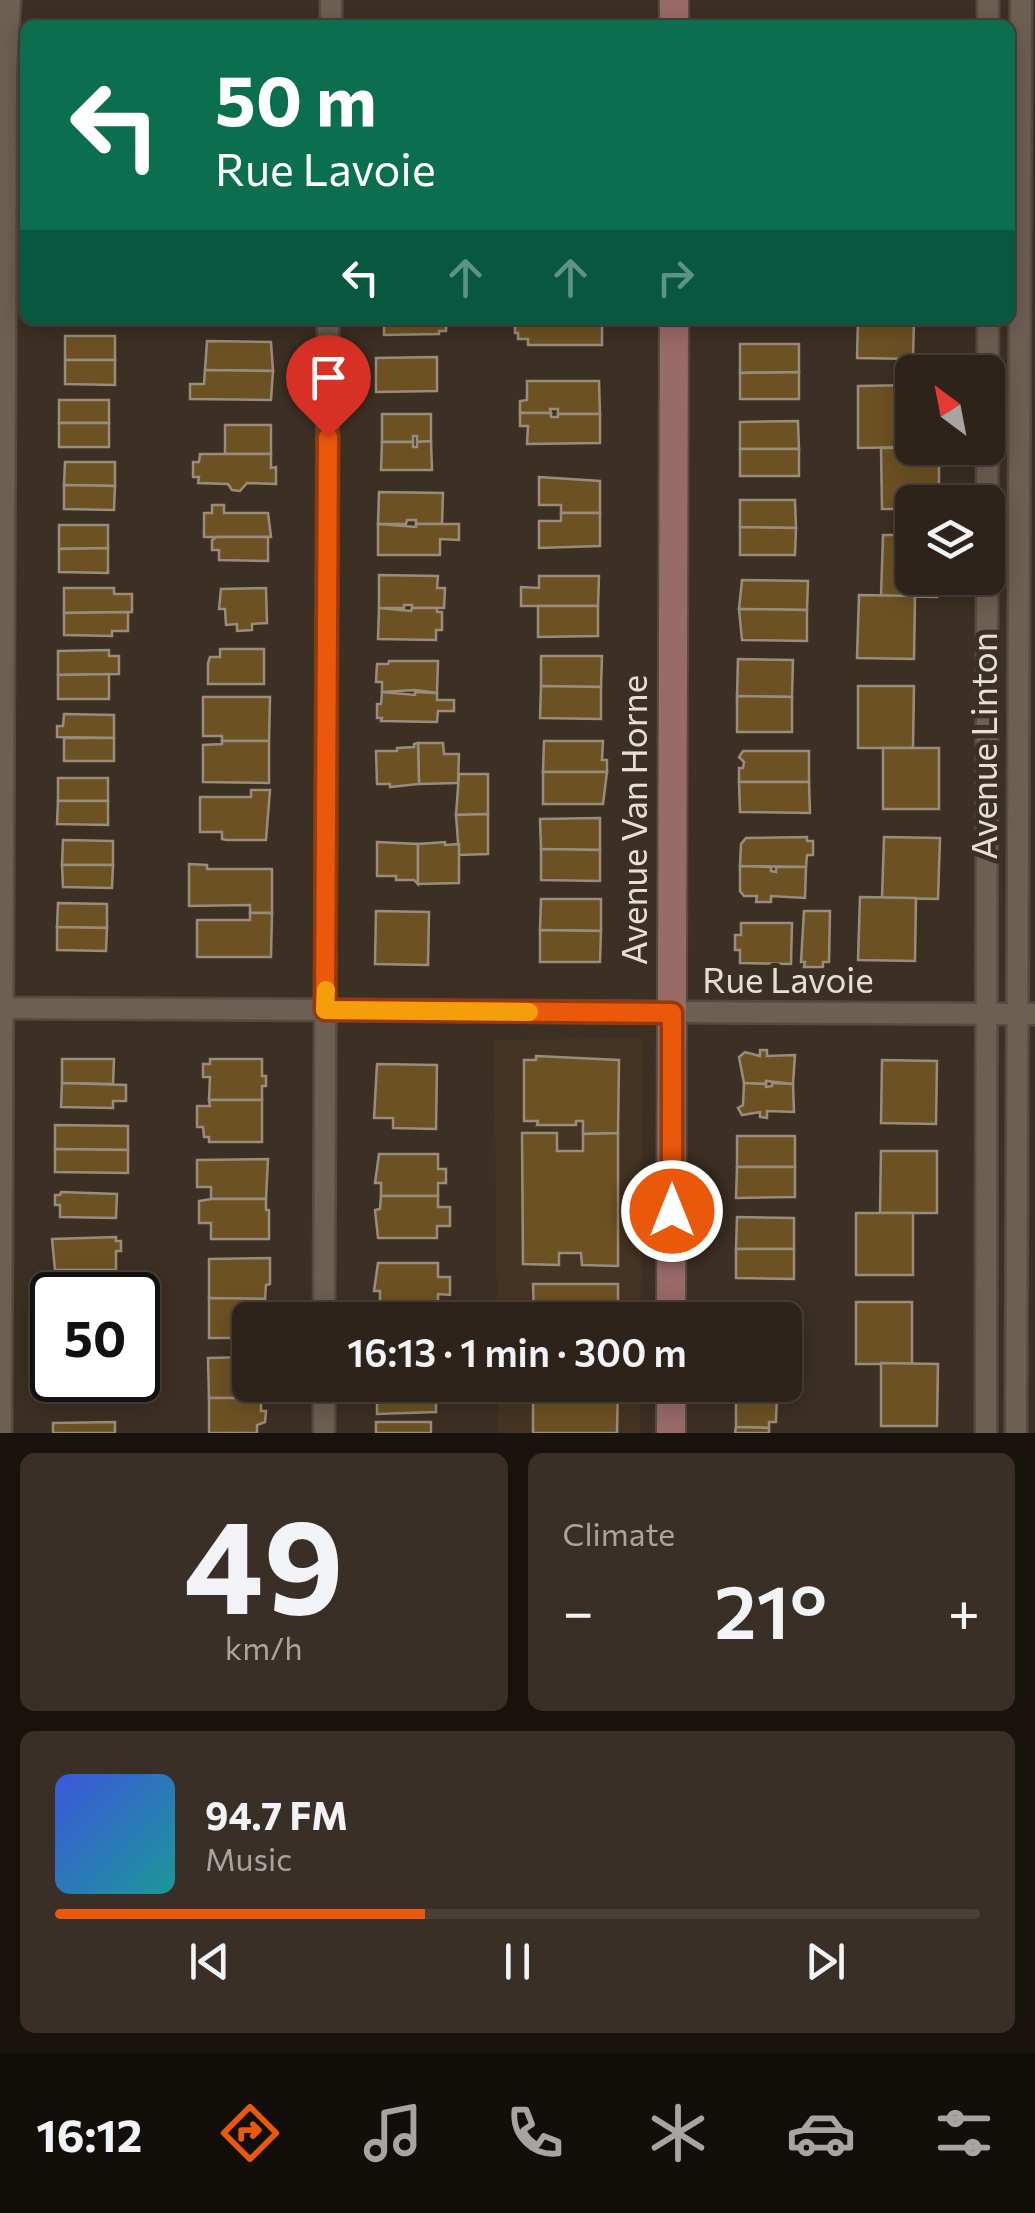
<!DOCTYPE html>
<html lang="en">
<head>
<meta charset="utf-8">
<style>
	body { margin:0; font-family:Commissioner,sans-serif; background:#392f27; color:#f1f3f6; height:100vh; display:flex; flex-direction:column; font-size:38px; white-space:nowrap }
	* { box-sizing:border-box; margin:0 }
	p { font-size:32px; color:#a7a4a2 }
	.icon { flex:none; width:55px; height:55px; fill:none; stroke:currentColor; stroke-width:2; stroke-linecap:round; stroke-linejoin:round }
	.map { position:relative; height:1433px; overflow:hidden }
	.sheet { display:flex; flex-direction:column; gap:20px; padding:20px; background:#19130e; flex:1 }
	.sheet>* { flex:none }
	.guide { position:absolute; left:20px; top:20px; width:995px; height:305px; border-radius:15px; box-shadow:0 5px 25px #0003,0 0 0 2px #484039; background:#0b6e4f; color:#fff; overflow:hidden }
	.needle { width:65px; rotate:328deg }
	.tools { position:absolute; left:895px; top:355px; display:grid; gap:20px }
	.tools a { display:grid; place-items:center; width:110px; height:110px; border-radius:15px; background:#2d231a; box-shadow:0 5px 25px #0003,0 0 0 2px #484039; font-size:50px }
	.speed { position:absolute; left:30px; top:1272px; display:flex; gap:20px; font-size:50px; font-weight:700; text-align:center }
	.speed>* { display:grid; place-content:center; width:130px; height:130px; border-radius:50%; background:#2d231a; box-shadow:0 5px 25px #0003,0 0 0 2px #484039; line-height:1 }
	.speed .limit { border:5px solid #111; border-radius:15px; background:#fff; color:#111 }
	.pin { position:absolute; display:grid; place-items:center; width:85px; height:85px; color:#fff; margin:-102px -42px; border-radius:50% 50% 50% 0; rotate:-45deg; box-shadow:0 0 10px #0007 }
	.pin .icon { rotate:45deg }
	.me { position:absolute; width:110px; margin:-55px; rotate:0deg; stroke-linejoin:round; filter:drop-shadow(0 0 8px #0008) }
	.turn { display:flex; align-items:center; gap:35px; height:210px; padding:0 30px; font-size:45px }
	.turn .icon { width:130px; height:130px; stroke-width:2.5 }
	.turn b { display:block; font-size:70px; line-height:85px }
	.lanes { display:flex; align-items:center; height:95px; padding:0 30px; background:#0003; justify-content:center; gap:50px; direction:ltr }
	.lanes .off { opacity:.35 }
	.big { font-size:75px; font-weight:600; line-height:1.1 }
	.sheet .tile { flex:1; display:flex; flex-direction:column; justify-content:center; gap:15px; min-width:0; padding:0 35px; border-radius:15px; background:#392f27 }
	.sheet .dial { align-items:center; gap:0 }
	.dial b { font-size:130px; line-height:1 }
	.song { display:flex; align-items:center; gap:30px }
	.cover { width:120px; height:120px; border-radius:15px; background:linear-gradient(135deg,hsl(230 70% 55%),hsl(180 70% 35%)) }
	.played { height:10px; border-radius:5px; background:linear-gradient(90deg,#ea580c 40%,#484039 40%) }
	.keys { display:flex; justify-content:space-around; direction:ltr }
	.heat { display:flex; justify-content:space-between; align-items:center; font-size:55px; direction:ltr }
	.sheet .tiles { flex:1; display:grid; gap:20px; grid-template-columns:1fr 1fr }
	.tile:last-child { grid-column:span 2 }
	.trip { position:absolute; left:232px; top:1302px; width:570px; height:100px; border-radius:15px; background:#2d231a; box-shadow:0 5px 25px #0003,0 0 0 2px #484039; font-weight:600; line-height:100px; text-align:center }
	.tabs { display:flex; height:160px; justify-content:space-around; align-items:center; background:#120e0a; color:#a7a4a2 }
	.tabs .icon { width:70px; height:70px }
	.tabs .on { color:#ea580c }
	.tabs b { font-size:45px; color:#f1f3f6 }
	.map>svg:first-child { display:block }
</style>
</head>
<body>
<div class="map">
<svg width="1035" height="1433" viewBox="0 0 1035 1433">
	<rect width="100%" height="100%" fill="#3c2f23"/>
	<g fill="#463423">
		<polygon points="643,1038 641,1320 497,1320 494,1040"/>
		<rect x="498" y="1385" width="142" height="48"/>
	</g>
	<g fill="#6c5123" stroke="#988d7c" stroke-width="2.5">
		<polygon points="384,320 446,320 446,331 439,331 439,334 384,335"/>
		<polygon points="515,320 602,320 602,345 528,345 528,339 518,339 518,333 515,333"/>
		<polygon points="858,320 914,320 913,359 857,358"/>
		<rect x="65" y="336" width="50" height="24"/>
		<polygon points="207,341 271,342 273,371 205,370"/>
		<polygon points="740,344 799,344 799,372 740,373"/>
		<polygon points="437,357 437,391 376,392 376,358"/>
		<polygon points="65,360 115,360 115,385 65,384"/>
		<polygon points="205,370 273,371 271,400 190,399 190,384 204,384"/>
		<polygon points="799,372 799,399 740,399 740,373"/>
		<polygon points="527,381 599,381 600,414 558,414 558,409 550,409 551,413 520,413 520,401 527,400"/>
		<polygon points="912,385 912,447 858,448 858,386"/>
		<rect x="59" y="400" width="50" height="23"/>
		<polygon points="520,413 551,413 551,417 558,417 558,414 600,414 600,443 527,444 528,426 520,426"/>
		<polygon points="382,414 431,414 431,441 417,442 417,436 413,436 413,442 382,442"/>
		<polygon points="798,421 799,449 740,449 740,422"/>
		<rect x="59" y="423" width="50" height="24"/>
		<rect x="225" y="425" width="46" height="29"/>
		<polygon points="431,441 432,470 381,470 382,442 413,442 413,447 417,447 417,442"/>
		<polygon points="881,448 939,448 939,502 912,502 912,509 882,509"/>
		<rect x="740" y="449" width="59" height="27"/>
		<polygon points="200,454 271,454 271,468 276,467 276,484 247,483 240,491 232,490 228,484 198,483 199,477 193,477 193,462 199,462"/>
		<polygon points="65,462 115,462 115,486 64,485"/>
		<polygon points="539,477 600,481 600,513 561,513 561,505 539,505"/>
		<polygon points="64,485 115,486 114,510 64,509"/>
		<polygon points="379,492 443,493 442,524 416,524 416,520 407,520 406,524 378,524"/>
		<polygon points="740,500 795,500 796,528 740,527"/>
		<polygon points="212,505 224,505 224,513 268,513 271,537 204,537 204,513 212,513"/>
		<polygon points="561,513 600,513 600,546 539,548 539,521 561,521"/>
		<polygon points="378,524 416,527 416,524 459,524 459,540 440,539 440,555 378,555"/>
		<polygon points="59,525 108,525 108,548 59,549"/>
		<polygon points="740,527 796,528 795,555 740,555"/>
		<polygon points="883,535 912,535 912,578 938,578 937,597 881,596"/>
		<polygon points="217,537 268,537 268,561 219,560 219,550 212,550 212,540"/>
		<polygon points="108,548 108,573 59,572 59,549"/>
		<polygon points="379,575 438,576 437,588 445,588 444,608 412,608 412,605 404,605 404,608 379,608"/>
		<polygon points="539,576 599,576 598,606 521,606 521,587 539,588"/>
		<polygon points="742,580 808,581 807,610 739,609"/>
		<polygon points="64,588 114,588 114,594 132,594 132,612 64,613"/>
		<polygon points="266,588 267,623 252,624 252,630 237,631 237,624 226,625 225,609 219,609 221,589"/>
		<polygon points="859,595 915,596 914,659 857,658"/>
		<polygon points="538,606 598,606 598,636 538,637"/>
		<polygon points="379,608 411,611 412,608 437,608 437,612 442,612 442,630 436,630 436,640 378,639"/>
		<polygon points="739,609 807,610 807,641 742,640"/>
		<polygon points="128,612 128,631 112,631 112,636 64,635 64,613"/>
		<polygon points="220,649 264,649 264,684 208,684 208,663 210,657 220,657"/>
		<polygon points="109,650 109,656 119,656 119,674 58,675 58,651"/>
		<polygon points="541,656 602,656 601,687 541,686"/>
		<polygon points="738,659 793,660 792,697 737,696"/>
		<polygon points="389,661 438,661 437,693 415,690 382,692 382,682 376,682 377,664 388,664"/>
		<polygon points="109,674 109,699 58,699 58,675"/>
		<polygon points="541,686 601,687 601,719 540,718"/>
		<polygon points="858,686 914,686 913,748 858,748"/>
		<polygon points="382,692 415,695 415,692 437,693 437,700 454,700 454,711 438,711 437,722 381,721 382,718 377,718 377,704 381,704"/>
		<polygon points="737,696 792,697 792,732 737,732"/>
		<polygon points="203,697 270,697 269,741 222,741 222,736 203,736"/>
		<polygon points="64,714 114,715 114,738 57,737 57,726 63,726"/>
		<rect x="64" y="738" width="50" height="23"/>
		<polygon points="222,741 269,741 269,783 203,782 203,745 222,744"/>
		<polygon points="544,741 603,741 602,760 607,760 607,772 543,772"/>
		<polygon points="418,743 443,743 444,754 459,754 458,783 419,784"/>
		<polygon points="418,743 419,784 390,787 390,784 377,784 376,751 397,751 397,748 414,747 414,744"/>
		<rect x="883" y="748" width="56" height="61"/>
		<polygon points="743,751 809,751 809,782 739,782 739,768 743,768 744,762 739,757"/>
		<polygon points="543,772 607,772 603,804 543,804"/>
		<polygon points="459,774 488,774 488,814 456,815"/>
		<rect x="58" y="778" width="50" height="23"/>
		<polygon points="739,782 809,782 810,813 740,812"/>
		<polygon points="251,790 270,790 266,840 226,840 222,839 222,832 200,832 200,797 251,797"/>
		<polygon points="58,801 108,801 108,825 57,824"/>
		<polygon points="488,814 488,854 459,855 456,815"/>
		<polygon points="600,818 600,850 541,849 540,819"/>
		<polygon points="807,837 807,841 813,841 813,855 807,855 806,867 740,866 741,844 746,838"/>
		<polygon points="884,837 940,838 938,899 882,898"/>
		<polygon points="63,840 113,841 113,865 62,865"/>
		<polygon points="377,842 418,844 418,884 414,880 396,880 396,876 377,876"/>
		<polygon points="445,842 445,845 459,844 459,883 418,884 418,844"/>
		<polygon points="541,849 600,850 600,881 541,880"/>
		<polygon points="189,864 207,865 207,869 272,869 272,913 250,913 250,905 189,906"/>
		<polygon points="62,865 113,865 112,888 63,887"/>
		<polygon points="740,866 771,867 771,871 776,872 776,867 806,867 805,898 771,896 771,902 756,902 757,896 744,896 740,891"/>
		<polygon points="860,897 916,898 915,961 858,960"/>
		<polygon points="541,899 601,899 601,931 540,930"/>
		<polygon points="58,903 107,904 107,928 57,927"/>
		<polygon points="376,911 429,912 428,965 375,964"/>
		<polygon points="804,911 830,911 829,962 823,962 823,967 804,967 805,962 801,962"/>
		<polygon points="250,913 272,913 271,957 197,957 197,920 250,920"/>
		<polygon points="741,923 792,923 791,964 740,963 740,950 735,950 735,935 741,935"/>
		<polygon points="57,927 107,928 106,951 57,950"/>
		<polygon points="540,930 601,931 600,962 540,962"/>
		<polygon points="760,1050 767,1050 767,1056 795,1055 793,1084 766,1081 766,1084 744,1083 739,1057 745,1052 760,1056"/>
		<polygon points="536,1056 619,1060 618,1133 583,1134 583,1121 576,1121 576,1125 537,1125 538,1121 524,1121 524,1060 536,1060"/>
		<polygon points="62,1059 114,1059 113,1084 62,1083"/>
		<polygon points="210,1059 262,1059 262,1076 266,1076 266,1086 262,1086 262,1100 209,1100 210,1077 203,1077 203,1064 210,1064"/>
		<polygon points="882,1060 937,1061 936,1124 881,1123"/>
		<polygon points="377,1064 437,1065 436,1129 393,1128 393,1118 374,1118"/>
		<polygon points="62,1083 126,1085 126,1101 113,1101 113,1108 61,1107"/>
		<polygon points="744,1083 766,1084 766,1087 772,1086 772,1083 793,1084 794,1112 767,1111 767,1118 760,1117 760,1112 742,1115 738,1108 743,1105"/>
		<polygon points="209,1100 262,1100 262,1142 209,1142 209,1137 204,1137 203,1127 197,1127 197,1106 210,1106"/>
		<polygon points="55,1125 128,1126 128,1150 55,1149"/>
		<polygon points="522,1133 557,1133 557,1151 583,1151 583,1134 618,1133 618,1266 582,1265 581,1253 559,1253 559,1265 523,1264"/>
		<rect x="737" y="1136" width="58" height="31"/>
		<polygon points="55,1149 128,1150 128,1173 55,1172"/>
		<polygon points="881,1151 937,1151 937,1213 880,1213"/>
		<polygon points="379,1154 438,1154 438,1169 446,1169 446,1183 438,1183 438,1196 381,1196 381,1183 375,1183"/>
		<polygon points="268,1159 266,1199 211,1199 211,1187 197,1187 197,1160"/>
		<polygon points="737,1167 795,1167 795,1197 736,1198"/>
		<polygon points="61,1192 117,1194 116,1218 60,1217 60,1205 55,1205 55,1195 60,1195"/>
		<polygon points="381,1196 438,1196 438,1207 450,1207 450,1226 437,1226 437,1238 378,1238 375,1210 380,1209"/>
		<polygon points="211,1199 266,1199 266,1210 269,1210 269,1239 211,1239 211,1223 199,1223 199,1201"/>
		<rect x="856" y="1213" width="57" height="62"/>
		<polygon points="737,1217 794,1218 794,1249 736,1249"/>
		<polygon points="116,1237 116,1241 121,1241 121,1251 116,1251 116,1270 55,1270 52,1239"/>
		<polygon points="736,1249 794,1249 794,1279 736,1278"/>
		<polygon points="270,1258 270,1284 266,1285 265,1299 209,1298 209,1259"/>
		<polygon points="378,1263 438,1263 438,1277 450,1277 450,1295 438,1294 438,1305 380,1305 380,1291 374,1291"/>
		<polygon points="55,1270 116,1270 116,1295 52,1295 52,1301 53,1275"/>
		<polygon points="533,1284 618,1284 618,1320 534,1320"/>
		<polygon points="209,1298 265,1299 265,1309 272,1309 272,1320 250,1320 250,1338 209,1338"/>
		<rect x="856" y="1302" width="56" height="62"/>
		<polygon points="380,1305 438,1305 438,1320 374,1320 380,1318"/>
		<polygon points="787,1306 787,1317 795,1317 795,1331 787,1331 787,1335 785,1320 735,1320 735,1307"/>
		<polygon points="785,1345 788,1351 794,1350 794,1364 787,1364 787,1373"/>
		<polygon points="250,1357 250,1385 260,1385 261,1398 209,1398 208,1358"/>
		<polygon points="881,1363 938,1364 937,1426 881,1426"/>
		<polygon points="53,1380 117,1381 117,1402 57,1402"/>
		<polygon points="371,1385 442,1385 442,1397 436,1397 436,1412 377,1414 377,1397 371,1397"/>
		<polygon points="533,1385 618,1385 617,1433 533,1433"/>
		<polygon points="736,1393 777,1394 776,1422 769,1422 769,1428 736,1427"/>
		<polygon points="209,1398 261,1398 261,1411 266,1411 265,1422 257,1425 257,1433 209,1433"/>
		<polygon points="115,1422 115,1433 53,1433 53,1423"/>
		<rect x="376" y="1422" width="55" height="11"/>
		<polygon points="736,1427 769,1428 769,1433 735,1433"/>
	</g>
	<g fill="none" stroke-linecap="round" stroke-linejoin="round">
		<defs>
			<g id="street">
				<polyline points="331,25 331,0"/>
				<polyline points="988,25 988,0"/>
				<polyline points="987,502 988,320"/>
				<polyline points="0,1008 1035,1014"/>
				<polyline points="324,1320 328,320"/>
				<polyline points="1,1433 6,69 10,0"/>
				<polyline points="324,1433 324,1385"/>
				<polyline points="986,1433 987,578"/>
				<polyline points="1016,1433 1021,0"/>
			</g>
			<g id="secondary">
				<polyline points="674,0 674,25"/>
				<polyline points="671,1320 674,320"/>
				<polyline points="671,1433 671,1385"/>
			</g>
		</defs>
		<use href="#street" stroke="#564b40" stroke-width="25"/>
		<use href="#secondary" stroke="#564b40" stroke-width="32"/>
		<use href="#street" stroke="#6d5f51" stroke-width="20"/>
		<use href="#secondary" stroke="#986a68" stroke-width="28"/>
	</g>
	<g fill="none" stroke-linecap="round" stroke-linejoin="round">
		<defs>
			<polyline id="route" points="328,437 325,1010 672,1013 672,1211"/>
		</defs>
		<use href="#route" stroke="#983908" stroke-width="25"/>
		<use href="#route" stroke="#ea580c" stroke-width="18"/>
		<polyline stroke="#f59e0b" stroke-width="18" points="326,990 325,1010 529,1012"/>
	</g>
	<g text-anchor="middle" stroke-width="10" stroke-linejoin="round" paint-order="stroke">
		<g font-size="35" fill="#e7dfd7" stroke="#3c2f23">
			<text transform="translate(985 746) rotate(-90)" y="12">Avenue Linton</text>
			<text transform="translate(635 820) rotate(-90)" y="12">Avenue Van Horne</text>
			<text x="788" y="993">Rue Lavoie</text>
		</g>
	</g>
</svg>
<div class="tools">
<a><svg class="needle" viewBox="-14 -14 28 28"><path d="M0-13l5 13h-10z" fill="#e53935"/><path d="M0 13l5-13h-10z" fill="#a7a4a2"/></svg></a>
<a><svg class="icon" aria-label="layers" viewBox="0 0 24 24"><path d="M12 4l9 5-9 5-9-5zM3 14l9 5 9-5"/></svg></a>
</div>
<div class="speed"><div class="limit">50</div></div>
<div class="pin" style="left:328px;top:437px;background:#d93025"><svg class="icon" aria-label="arrive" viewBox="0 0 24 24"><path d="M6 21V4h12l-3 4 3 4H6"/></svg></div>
<svg class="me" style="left:672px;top:1211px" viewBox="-20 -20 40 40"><circle r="17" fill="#ea580c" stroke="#fff" stroke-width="3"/><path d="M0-11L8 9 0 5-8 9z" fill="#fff"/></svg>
<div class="trip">16:13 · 1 min · 300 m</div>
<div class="guide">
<div class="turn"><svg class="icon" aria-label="left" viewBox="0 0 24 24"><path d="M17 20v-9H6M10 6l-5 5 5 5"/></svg><div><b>50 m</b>Rue Lavoie</div></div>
<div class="lanes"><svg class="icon" aria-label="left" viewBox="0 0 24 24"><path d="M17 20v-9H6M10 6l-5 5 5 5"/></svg><svg class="icon off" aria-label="ahead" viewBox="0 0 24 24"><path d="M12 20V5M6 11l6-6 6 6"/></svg><svg class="icon off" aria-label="ahead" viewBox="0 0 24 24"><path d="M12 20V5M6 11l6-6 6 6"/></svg><svg class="icon off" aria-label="right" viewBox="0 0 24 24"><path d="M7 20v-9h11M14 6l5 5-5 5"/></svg></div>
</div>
</div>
<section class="sheet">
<div class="tiles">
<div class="tile dial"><b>49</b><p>km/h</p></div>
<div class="tile"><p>Climate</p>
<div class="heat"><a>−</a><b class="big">21°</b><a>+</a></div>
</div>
<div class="tile">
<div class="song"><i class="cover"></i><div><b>94.7 FM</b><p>Music</p></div></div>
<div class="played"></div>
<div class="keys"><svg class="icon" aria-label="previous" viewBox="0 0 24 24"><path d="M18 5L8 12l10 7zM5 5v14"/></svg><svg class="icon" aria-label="pause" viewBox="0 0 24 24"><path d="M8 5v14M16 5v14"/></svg><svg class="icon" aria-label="next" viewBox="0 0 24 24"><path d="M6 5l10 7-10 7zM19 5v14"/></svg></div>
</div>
</div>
</section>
<nav class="tabs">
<b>16:12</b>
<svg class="icon on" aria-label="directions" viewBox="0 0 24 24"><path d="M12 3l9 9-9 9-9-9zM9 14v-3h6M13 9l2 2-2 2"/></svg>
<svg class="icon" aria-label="music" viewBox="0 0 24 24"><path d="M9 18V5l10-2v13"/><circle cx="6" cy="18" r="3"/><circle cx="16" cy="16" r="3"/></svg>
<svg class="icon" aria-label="phone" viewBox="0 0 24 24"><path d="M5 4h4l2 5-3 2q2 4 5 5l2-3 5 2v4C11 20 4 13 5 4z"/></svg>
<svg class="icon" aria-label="climate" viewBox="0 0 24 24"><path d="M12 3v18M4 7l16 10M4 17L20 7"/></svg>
<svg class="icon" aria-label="car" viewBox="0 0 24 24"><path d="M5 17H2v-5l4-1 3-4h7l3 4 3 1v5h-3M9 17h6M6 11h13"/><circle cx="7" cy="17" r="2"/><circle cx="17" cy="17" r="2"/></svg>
<svg class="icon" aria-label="filters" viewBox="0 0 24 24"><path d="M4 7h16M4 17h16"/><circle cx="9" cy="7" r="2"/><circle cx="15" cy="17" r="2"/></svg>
</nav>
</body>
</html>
